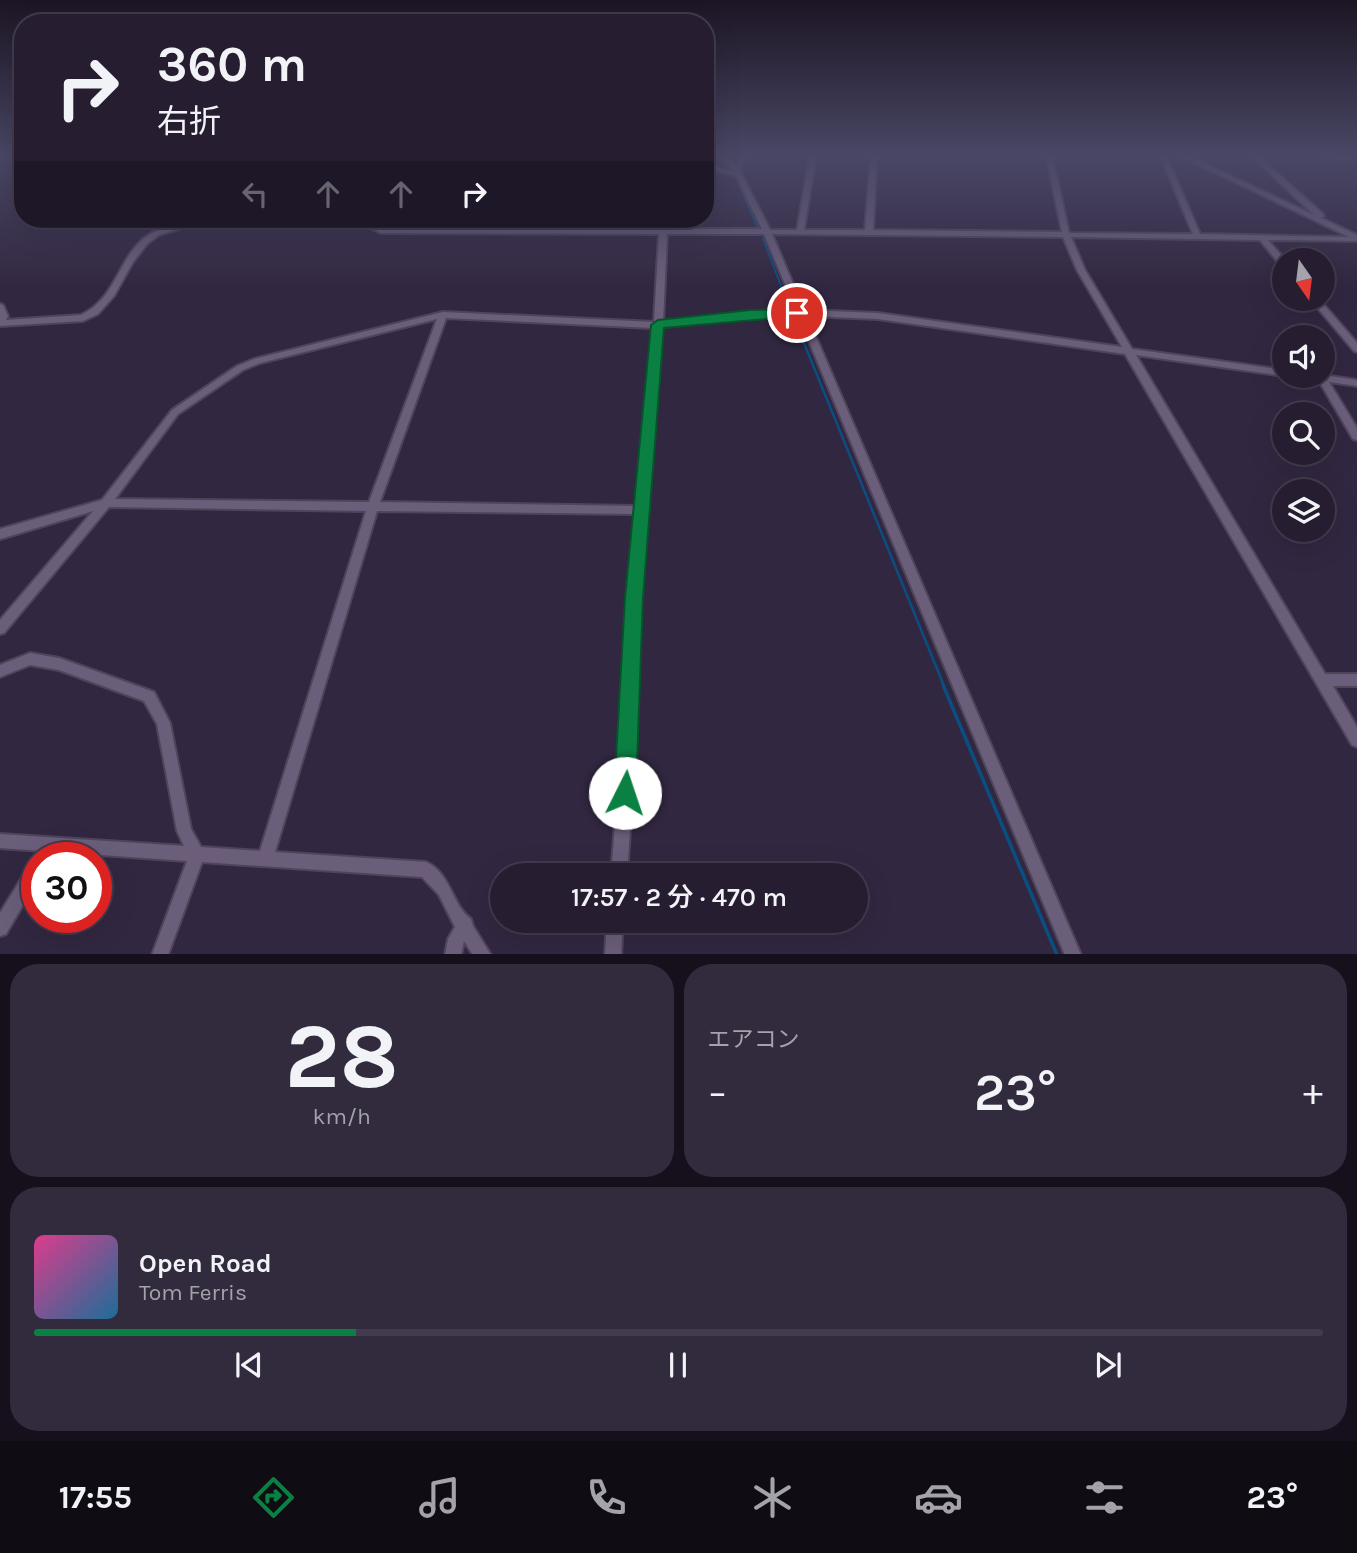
<!DOCTYPE html>
<html lang="ja">
<head>
<meta charset="utf-8">
<style>
	body { margin:0; font-family:Karla,"Noto Sans JP",sans-serif; background:#322a3d; color:#f1f3f6; height:100vh; display:flex; flex-direction:column; font-size:26px; white-space:nowrap }
	* { box-sizing:border-box; margin:0 }
	p { font-size:23px; color:#a4a2ab }
	.icon { flex:none; width:38px; height:38px; fill:none; stroke:currentColor; stroke-width:2; stroke-linecap:round; stroke-linejoin:round }
	.map { position:relative; height:954px; overflow:hidden }
	.drawer { display:flex; flex-direction:column; gap:10px; padding:10px; background:#15101b; flex:1 }
	.drawer>* { flex:none }
	.top-card { position:absolute; left:14px; top:14px; width:700px; height:214px; border-radius:28px; box-shadow:0 7px 28px #0002,0 0 0 2px #423b4d; background:#261d31; color:#f1f3f6; overflow:hidden }
	.needle { width:46px; rotate:166deg }
	.fabs { position:absolute; left:1272px; top:248px; display:grid; gap:14px }
	.fabs a { display:grid; place-items:center; width:63px; height:63px; border-radius:50%; background:#261d31; box-shadow:0 7px 28px #0002,0 0 0 2px #423b4d; font-size:35px }
	.speed { position:absolute; left:21px; top:842px; display:flex; gap:14px; font-size:35px; font-weight:700; text-align:center }
	.speed>* { display:grid; place-content:center; width:91px; height:91px; border-radius:50%; background:#261d31; box-shadow:0 7px 28px #0002,0 0 0 2px #423b4d; line-height:1 }
	.speed .limit { border:10px solid #d22; background:#fff; color:#111 }
	.pin { position:absolute; display:grid; place-items:center; width:60px; height:60px; color:#fff; margin:-30px; border:4px solid #fff; border-radius:50%; box-shadow:0 2px 7px #0007 }
	.me { position:absolute; width:77px; margin:-38px; rotate:4deg; stroke-linejoin:round; filter:drop-shadow(0 0 5px #0008) }
	.turn { display:flex; align-items:center; gap:24px; height:147px; padding:0 28px; font-size:32px }
	.turn .icon { width:91px; height:91px; stroke-width:2.5 }
	.turn b { display:block; font-size:49px; line-height:60px }
	.lanes { display:flex; align-items:center; height:66px; padding:0 28px; background:#0003; justify-content:center; gap:35px; direction:ltr }
	.lanes .off { opacity:.35 }
	.big { font-size:52px; font-weight:600; line-height:1.1 }
	.drawer .tile { flex:1; display:flex; flex-direction:column; justify-content:center; gap:10px; min-width:0; padding:0 24px; border-radius:28px; background:#322a3d }
	.drawer .dial { align-items:center; gap:0 }
	.dial b { font-size:91px; line-height:1 }
	.song { display:flex; align-items:center; gap:21px }
	.cover { width:84px; height:84px; border-radius:10px; background:linear-gradient(135deg,hsl(330 70% 55%),hsl(200 70% 35%)) }
	.played { height:7px; border-radius:4px; background:linear-gradient(90deg,#0b8043 25%,#423b4d 25%) }
	.keys { display:flex; justify-content:space-around; direction:ltr }
	.heat { display:flex; justify-content:space-between; align-items:center; font-size:38px; direction:ltr }
	.drawer .tiles { flex:1; display:grid; gap:10px; grid-template-columns:1fr 1fr }
	.tile:last-child { grid-column:span 2 }
	.trip { position:absolute; left:490px; top:863px; width:378px; height:70px; border-radius:35px; background:#261d31; box-shadow:0 7px 28px #0002,0 0 0 2px #423b4d; font-weight:600; line-height:70px; text-align:center }
	.tabs { display:flex; height:112px; justify-content:space-around; align-items:center; background:#0f0c14; color:#a4a2ab }
	.tabs .icon { width:49px; height:49px }
	.tabs .selected { color:#0b8043 }
	.tabs b { font-size:32px; color:#f1f3f6 }
	.map>svg:first-child { display:block }
</style>
</head>
<body>
<div class="map">
<svg width="1357" height="955" viewBox="0 0 1357 955">
	<rect width="100%" height="100%" fill="#322741"/>
	<g fill="none" stroke-linecap="round" stroke-linejoin="round">
		<g stroke="#0a4e82" stroke-width="2">
			<polyline points="735,175 757,227"/>
			<polyline points="763,239 785,296"/>
		</g>
		<polyline stroke="#0a4e82" stroke-width="2.5" points="784,294 944,686"/>
		<polyline stroke="#0a4e82" stroke-width="3.5" points="943,685 1057,955"/>
		<defs>
			<g id="minor">
				<path d="M715,155H722L735,165L743,155H749L739,169L770,230H797L810,155H816L804,230H865L871,155H877L873,230L1062,232L1046,155H1052L1069,233L1193,234L1160,155H1166L1200,234L1349,237L1178,155H1186L1314,215L1250,155H1257L1323,214L1324,216L1321,218L1357,235V241L1268,240L1286,261L1284,266H1281L1260,240L1071,237L1085,270L1132,349L1284,370V376L1136,355L1325,674H1357V686H1333L1357,727V747L1352,745L1125,354L878,319L807,316L1081,955H1065L798,315H780L662,327L640,598L636,739L627,875H611L622,739L628,598L636,514L377,511L275,852L426,862C451,873 452,906 471,919L473,926L491,955H473L464,941L461,955H445L448,939L455,927L439,895L422,877L202,862L168,955H152L187,861L0,848V834L184,846L177,831L157,724L144,701L59,670L30,665L0,677V665L30,653L59,658L154,692L170,723L191,829L201,847L260,851L366,511L109,507L4,633L0,634V620L93,511L0,539V529L102,500L172,410L237,366L254,359L443,312L654,322L659,234L381,233L370,228L369,219H377V225L383,229H762L736,176L705,168V164L733,171ZM667,234H764L796,310L780,309L663,322ZM772,234L1063,237L1077,270L1122,347L878,313L804,310ZM446,318L653,328L637,506L380,502ZM437,319L369,502L115,499L178,414L243,370L260,363Z"/>
				<polygon points="1319,155 1357,156 1357,160 1322,157"/>
				<path d="M195,219H205L197,223L159,235L147,244L133,262L114,296L98,314L83,321L0,326V304L3,305L8,316L6,320L81,315C116,298 117,262 143,239C157,227 178,225 195,219Z"/>
				<polygon points="1310,299 1319,299 1357,343 1357,352 1354,351"/>
				<polygon points="1323,375 1357,380 1357,386 1329,382 1357,428 1357,440 1353,439 1319,381 1305,378 1303,376"/>
				<polygon points="37,859 37,881 6,934 0,936 0,913 32,861"/>
				<polygon points="607,920 623,920 621,955 605,955"/>
			</g>
		</defs>
		<use href="#minor" stroke="#4f455b" stroke-width="4"/>
		<use href="#minor" fill="#6b5e7b" fill-rule="evenodd"/>
	</g>
	<g fill="#464a65">
		<polygon points="573,219 587,219 586,226 574,224"/>
		<rect x="677" y="219" width="23" height="7"/>
	</g>
	<linearGradient id="sky" x2="0" y2="1"><stop stop-color="#1c1524"/><stop offset="0.54" stop-color="#494765"/><stop offset="1" stop-color="#494765" stop-opacity="0"/></linearGradient>
	<rect width="1357" height="288" fill="url(#sky)"/>
	<polygon fill="#0b8043" stroke="#07532c" stroke-width="2" points="797,309 801,310 801,316 664,328 643,598 636,793 633,801 625,804 617,801 614,793 625,598 651,325 658,320 750,310"/>
</svg>
<div class="fabs">
<a><svg class="needle" viewBox="-14 -14 28 28"><path d="M0-13l5 13h-10z" fill="#e53935"/><path d="M0 13l5-13h-10z" fill="#a4a2ab"/></svg></a>
<a><svg class="icon" aria-label="sound" viewBox="0 0 24 24"><path d="M4 9h4l5-4v14l-5-4H4zM17 9q2 3 0 6"/></svg></a>
<a><svg class="icon" aria-label="search" viewBox="0 0 24 24"><circle cx="10" cy="10" r="6"/><path d="M15 15l6 6"/></svg></a>
<a><svg class="icon" aria-label="layers" viewBox="0 0 24 24"><path d="M12 4l9 5-9 5-9-5zM3 14l9 5 9-5"/></svg></a>
</div>
<div class="speed"><div class="limit">30</div></div>
<div class="pin" style="left:797px;top:313px;background:#d93025"><svg class="icon" aria-label="arrive" viewBox="0 0 24 24"><path d="M6 21V4h12l-3 4 3 4H6"/></svg></div>
<svg class="me" style="left:625px;top:793px" viewBox="-20 -20 40 40"><circle r="19" fill="#fff"/><path d="M0-13L10 11 0 6-10 11z" fill="#0b8043"/></svg>
<div class="trip">17:57 · 2 分 · 470 m</div>
<div class="top-card">
<div class="turn"><svg class="icon" aria-label="right" viewBox="0 0 24 24"><path d="M7 20v-9h11M14 6l5 5-5 5"/></svg><div><b>360 m</b>右折</div></div>
<div class="lanes"><svg class="icon off" aria-label="left" viewBox="0 0 24 24"><path d="M17 20v-9H6M10 6l-5 5 5 5"/></svg><svg class="icon off" aria-label="ahead" viewBox="0 0 24 24"><path d="M12 20V5M6 11l6-6 6 6"/></svg><svg class="icon off" aria-label="ahead" viewBox="0 0 24 24"><path d="M12 20V5M6 11l6-6 6 6"/></svg><svg class="icon" aria-label="right" viewBox="0 0 24 24"><path d="M7 20v-9h11M14 6l5 5-5 5"/></svg></div>
</div>
</div>
<section class="drawer">
<div class="tiles">
<div class="tile dial"><b>28</b><p>km/h</p></div>
<div class="tile"><p>エアコン</p>
<div class="heat"><a>−</a><b class="big">23°</b><a>+</a></div>
</div>
<div class="tile">
<div class="song"><i class="cover"></i><div><b>Open Road</b><p>Tom Ferris</p></div></div>
<div class="played"></div>
<div class="keys"><svg class="icon" aria-label="previous" viewBox="0 0 24 24"><path d="M18 5L8 12l10 7zM5 5v14"/></svg><svg class="icon" aria-label="pause" viewBox="0 0 24 24"><path d="M8 5v14M16 5v14"/></svg><svg class="icon" aria-label="next" viewBox="0 0 24 24"><path d="M6 5l10 7-10 7zM19 5v14"/></svg></div>
</div>
</div>
</section>
<nav class="tabs">
<b>17:55</b>
<svg class="icon selected" aria-label="directions" viewBox="0 0 24 24"><path d="M12 3l9 9-9 9-9-9zM9 14v-3h6M13 9l2 2-2 2"/></svg>
<svg class="icon" aria-label="music" viewBox="0 0 24 24"><path d="M9 18V5l10-2v13"/><circle cx="6" cy="18" r="3"/><circle cx="16" cy="16" r="3"/></svg>
<svg class="icon" aria-label="phone" viewBox="0 0 24 24"><path d="M5 4h4l2 5-3 2q2 4 5 5l2-3 5 2v4C11 20 4 13 5 4z"/></svg>
<svg class="icon" aria-label="climate" viewBox="0 0 24 24"><path d="M12 3v18M4 7l16 10M4 17L20 7"/></svg>
<svg class="icon" aria-label="car" viewBox="0 0 24 24"><path d="M5 17H2v-5l4-1 3-4h7l3 4 3 1v5h-3M9 17h6M6 11h13"/><circle cx="7" cy="17" r="2"/><circle cx="17" cy="17" r="2"/></svg>
<svg class="icon" aria-label="filters" viewBox="0 0 24 24"><path d="M4 7h16M4 17h16"/><circle cx="9" cy="7" r="2"/><circle cx="15" cy="17" r="2"/></svg>
<b>23°</b>
</nav>
</body>
</html>
